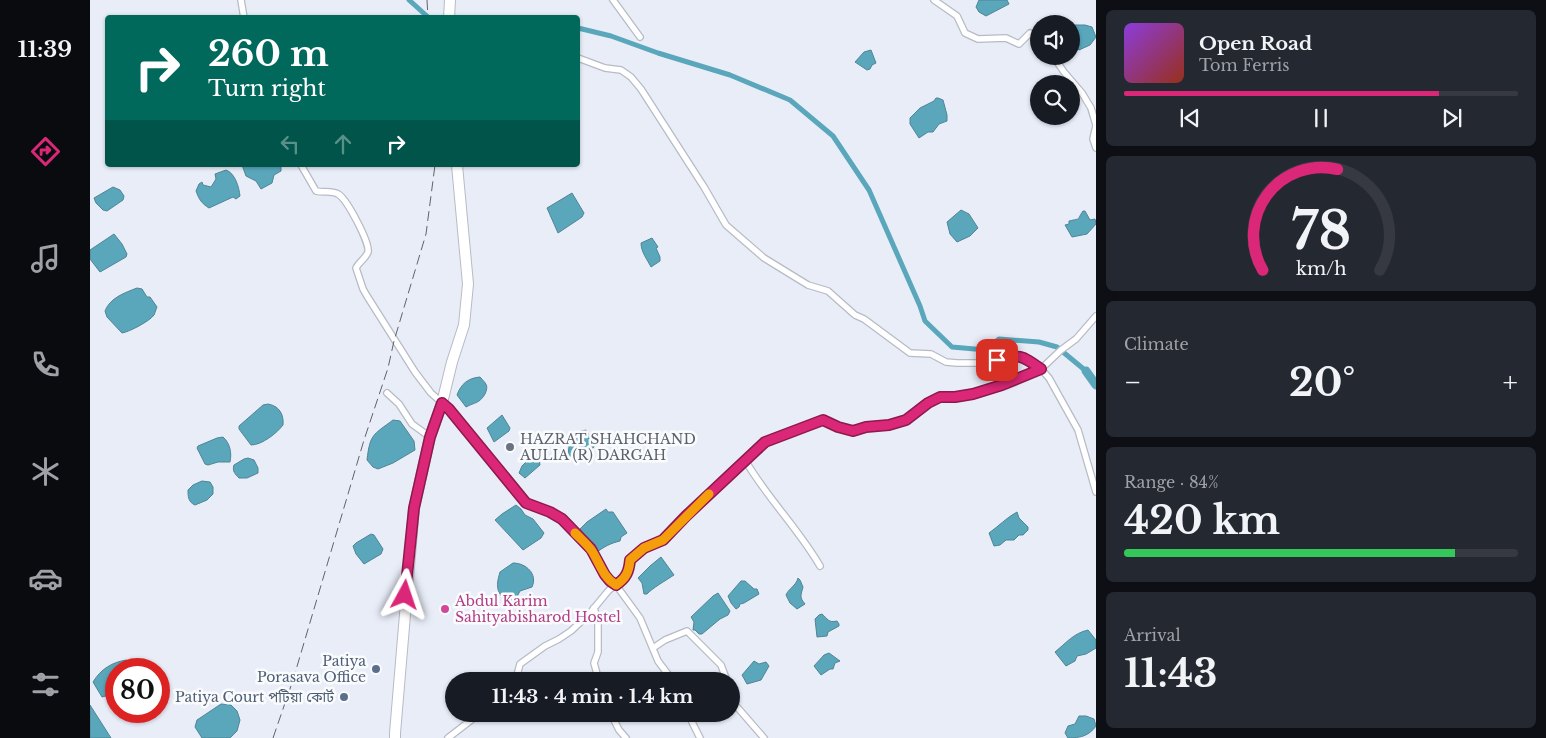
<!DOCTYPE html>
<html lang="en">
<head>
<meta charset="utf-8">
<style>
	body { margin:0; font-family:"Libre Baskerville","Noto Sans Bengali",serif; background:#242831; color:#f1f3f6; height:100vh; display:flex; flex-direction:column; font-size:19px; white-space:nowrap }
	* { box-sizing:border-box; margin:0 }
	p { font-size:16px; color:#9ea1a6 }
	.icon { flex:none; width:28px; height:28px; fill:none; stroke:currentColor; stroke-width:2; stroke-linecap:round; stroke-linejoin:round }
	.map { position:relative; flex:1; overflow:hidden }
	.side { display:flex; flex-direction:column; gap:10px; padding:10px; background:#0d0f14; width:450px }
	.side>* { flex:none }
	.banner { position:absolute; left:15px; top:15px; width:475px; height:152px; border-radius:5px; box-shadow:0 1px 4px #0004; background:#00695c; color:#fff; overflow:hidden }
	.fabs { position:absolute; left:940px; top:15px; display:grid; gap:10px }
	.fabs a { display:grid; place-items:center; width:50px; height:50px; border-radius:50%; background:#171b24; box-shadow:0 1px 4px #0004; font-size:25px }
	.speed { position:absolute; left:15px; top:658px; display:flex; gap:10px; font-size:25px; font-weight:700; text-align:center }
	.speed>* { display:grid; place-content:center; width:65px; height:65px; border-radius:50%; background:#171b24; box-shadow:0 1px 4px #0004; line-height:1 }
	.speed .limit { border:8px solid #d22; background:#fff; color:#111 }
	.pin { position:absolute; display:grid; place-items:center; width:42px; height:42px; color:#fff; margin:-21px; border-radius:10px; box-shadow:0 2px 8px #0006 }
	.me { position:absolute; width:55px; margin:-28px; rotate:5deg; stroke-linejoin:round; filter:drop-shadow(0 0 4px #0008) }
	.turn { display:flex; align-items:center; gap:18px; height:105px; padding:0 20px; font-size:22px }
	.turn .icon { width:65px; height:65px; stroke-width:2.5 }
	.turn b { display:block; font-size:35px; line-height:42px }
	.lanes { display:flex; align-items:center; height:48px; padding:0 20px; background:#0003; justify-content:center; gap:25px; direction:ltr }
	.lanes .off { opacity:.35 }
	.big { font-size:38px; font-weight:700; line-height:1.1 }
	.side .tile { flex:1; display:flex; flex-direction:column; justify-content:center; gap:8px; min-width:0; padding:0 18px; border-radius:8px; background:#242831 }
	.side .dial { align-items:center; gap:0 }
	.dial svg { height:130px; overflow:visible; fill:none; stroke:#363941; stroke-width:7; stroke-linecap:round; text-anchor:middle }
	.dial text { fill:#f1f3f6; stroke:none }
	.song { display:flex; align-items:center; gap:15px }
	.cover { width:60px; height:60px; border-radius:8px; background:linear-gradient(135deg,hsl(270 70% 55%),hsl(10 70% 35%)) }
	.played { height:5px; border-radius:2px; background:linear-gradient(90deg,#db2777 80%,#363941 80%) }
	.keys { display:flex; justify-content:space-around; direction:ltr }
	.heat { display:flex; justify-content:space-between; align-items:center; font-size:28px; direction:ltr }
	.charge { height:8px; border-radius:4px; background:linear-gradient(90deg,#34c759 84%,#363941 0) }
	.trip { position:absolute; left:355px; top:672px; width:295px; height:50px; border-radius:25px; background:#171b24; box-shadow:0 1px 4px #0004; font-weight:700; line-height:50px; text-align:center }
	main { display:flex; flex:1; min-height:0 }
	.menu { display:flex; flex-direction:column; width:90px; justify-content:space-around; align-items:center; background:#090b0e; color:#9ea1a6 }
	.menu .icon { width:35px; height:35px }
	.menu .on { color:#db2777 }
	.menu b { font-size:22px; color:#f1f3f6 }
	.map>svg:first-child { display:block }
</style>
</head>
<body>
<main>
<nav class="menu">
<b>11:39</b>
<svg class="icon on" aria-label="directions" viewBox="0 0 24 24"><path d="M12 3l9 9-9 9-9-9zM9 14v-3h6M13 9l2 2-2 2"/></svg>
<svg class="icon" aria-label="music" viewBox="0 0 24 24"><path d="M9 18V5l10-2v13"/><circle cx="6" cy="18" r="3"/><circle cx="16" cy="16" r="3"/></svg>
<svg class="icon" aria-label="phone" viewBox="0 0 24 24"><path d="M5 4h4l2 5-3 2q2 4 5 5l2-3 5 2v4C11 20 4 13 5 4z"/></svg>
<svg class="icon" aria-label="climate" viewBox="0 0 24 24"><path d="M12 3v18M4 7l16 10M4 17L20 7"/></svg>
<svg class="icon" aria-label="car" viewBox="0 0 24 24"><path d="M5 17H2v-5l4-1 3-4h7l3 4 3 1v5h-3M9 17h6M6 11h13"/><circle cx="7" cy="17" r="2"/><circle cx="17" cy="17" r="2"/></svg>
<svg class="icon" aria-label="filters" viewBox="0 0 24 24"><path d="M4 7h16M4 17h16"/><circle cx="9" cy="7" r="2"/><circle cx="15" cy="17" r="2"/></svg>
</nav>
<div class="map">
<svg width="1006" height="738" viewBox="0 0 1006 738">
	<rect width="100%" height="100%" fill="#e9edf8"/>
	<g fill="#5aa7bc" stroke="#4f8595">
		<polygon points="889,0 917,0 919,4 896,16 889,12 886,7"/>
		<polygon points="984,25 995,25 1002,27 1006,37 1000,45 989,50 981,42 981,28"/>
		<polygon points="781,50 786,63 782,65 780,69 777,70 765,62 774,52"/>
		<polygon points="846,98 848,98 853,100 857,115 857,121 849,124 843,132 838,132 829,138 820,124 820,118 830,108 844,101"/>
		<polygon points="152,165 191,165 191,171 184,175 182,183 171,189 166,181 156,176"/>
		<path d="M136,170C145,173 149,187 150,196L146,199L143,197L119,208C111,203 109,199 106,191L109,184L112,182L113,185L121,187L126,179L125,174Z"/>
		<polygon points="23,187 30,190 34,196 33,200 17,211 13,210 6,203 4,198"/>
		<polygon points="482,193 494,213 492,217 468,233 457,208"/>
		<polygon points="871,210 879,214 888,228 880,236 867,242 860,234 857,222"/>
		<path d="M993,211H995L1000,220L1005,219L1006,224L997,234L982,237L975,225L979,224V221C992,218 986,221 993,211Z"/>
		<polygon points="24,234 32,244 37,254 36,257 10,272 0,259 0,250"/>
		<path d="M562,238L568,247L566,248L570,257V261L561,267C557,259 551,252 551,243Z"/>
		<path d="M47,288L52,289L57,297H60L67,307C66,309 65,313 64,315C60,321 39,332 32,333L17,317L15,311C20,298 34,293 47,288Z"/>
		<path d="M390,377C396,384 399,385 395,394C389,404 385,402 376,407L367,395C371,384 378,378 390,377Z"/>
		<path d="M178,404C189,406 194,414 193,425C187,433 172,445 161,445L149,429V426L173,405Z"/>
		<polygon points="412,415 420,428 419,431 404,442 397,428"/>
		<path d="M303,420L310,421L324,441L325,450L303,463L288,469L283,467L277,460C280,434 283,435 303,420Z"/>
		<polygon points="496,430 503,441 504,447 498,452 495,450 482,457 478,454 479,447 475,441 484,433"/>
		<path d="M133,437C140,443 142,453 140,462H128L118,465L115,464L107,448L108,446L127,438Z"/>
		<polygon points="443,455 449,459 450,465 435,478 429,473 432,466"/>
		<path d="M158,458L164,460L168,468V473L157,478H149C145,474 142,471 144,465L154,459Z"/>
		<path d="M112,481L120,482L123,487V494L117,500L105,505C98,502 98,496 98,490L103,485Z"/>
		<polygon points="426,505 431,509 435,515 443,519 454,533 451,538 433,550 405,520 412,514"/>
		<path d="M516,509L518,512H523L537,533L531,537L530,541C521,543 513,547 506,553L489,533L488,531L497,522Z"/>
		<path d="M927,512L929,518L938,527V530L933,535H929L924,540H916L910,545L904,546L899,533C909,526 916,518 927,512Z"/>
		<polygon points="281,534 284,535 293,549 291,554 274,564 266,554 263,546 266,543"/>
		<path d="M571,557L584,575C578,579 561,589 557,594H554L552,583L548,578L560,566Z"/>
		<path d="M423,563C436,563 448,574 442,587L430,591C427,597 424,603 416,602C406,591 406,586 410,572Z"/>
		<path d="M708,578L710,580L713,587C711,595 709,597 715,604L707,609L700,603L696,595C699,588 706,586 708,578Z"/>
		<polygon points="651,581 655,581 664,589 667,589 669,594 654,603 650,604 649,607 646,609 641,603 638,596"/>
		<polygon points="628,593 640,611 638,615 630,619 612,634 609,634 605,630 603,630 604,622 601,617 623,596"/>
		<path d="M732,614C738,619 738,623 747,621L749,624V626L738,632L737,636L727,637L725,619L729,615Z"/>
		<path d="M998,630L1006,640V648L996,654L987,656L985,661L976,666L965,652C976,643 984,633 998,630Z"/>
		<polygon points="739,653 750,661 745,663 743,669 740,669 731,675 724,666 734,655"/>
		<path d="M37,660L45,669H26V693L12,697L3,682C11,669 22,662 37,660Z"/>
		<polygon points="664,661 669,664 676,662 679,666 671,680 657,684 652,675"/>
		<polygon points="131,704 141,705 147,711 150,720 147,731 140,738 112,738 105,727 107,720"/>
		<polygon points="0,705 21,738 0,738"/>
		<path d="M989,716H996L1004,719L1006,726C999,736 990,738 978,738L975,733L978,726L985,724Z"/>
	</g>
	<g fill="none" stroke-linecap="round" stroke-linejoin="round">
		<g stroke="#5aa7bc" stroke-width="5">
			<polyline points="319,0 339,18"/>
			<polyline points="488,28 521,36 568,53 640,75 700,100 743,136 779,190 830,306 835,321 862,347 896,350 909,339 949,342 967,347 996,371"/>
		</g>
		<polyline stroke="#5aa7bc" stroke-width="9" points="996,371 1006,385"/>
		<defs>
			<g id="street">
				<polyline points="151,0 154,18"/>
				<polyline points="523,0 550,37"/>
				<polyline points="844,0 867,16 875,33 888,39 916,38 929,44 940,33 949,40"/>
				<polyline points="963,56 974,72 992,93 1001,108 1006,125"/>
				<polyline points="488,58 515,68 531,70 541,77 551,89 614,187 636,225 674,258 718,285 738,291 765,315 774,319 820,353 841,354 856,362 867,363 892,363 925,355 937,359 951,369 959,378 988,430 1006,492"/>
				<polyline points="1006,126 1003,139 1006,148"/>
				<path d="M211,165L226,191C233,193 241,190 248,194C257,199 280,243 278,252C276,258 269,262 266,268L273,289L277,296L325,372L341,393L359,409L436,503L460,512L472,519L501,549L515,575L520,581L526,585L550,618L568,661L583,681"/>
				<polyline points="297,393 309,404 322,424 340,437"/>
				<path d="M655,460C677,498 708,528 730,566"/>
				<polyline points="504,608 508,621 508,652 504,663 509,681"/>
				<polyline points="563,648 575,640 597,631 631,665 637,681"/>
				<polyline points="423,681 426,679 430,664 455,646 469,639 481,631 500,613 519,590 529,583 537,575 540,570 540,560 554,548 573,540 596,516 675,442 733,420 748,427 763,431 776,427 799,425 816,420 838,403 851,397 865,397 883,394 912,385 951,369 971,350 986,339 1006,316"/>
				<polyline points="641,700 674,738"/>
				<polyline points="521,714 529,730 536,738"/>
				<polyline points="598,714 610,738"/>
				<polyline points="358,738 389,714"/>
			</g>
			<g id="highway">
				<polyline points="359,18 360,0"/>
				<polyline points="305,738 305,733 324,508 340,437 352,403 362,362 374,325 378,284 367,165"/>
			</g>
		</defs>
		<use href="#street" stroke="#b7bbc6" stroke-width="8"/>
		<use href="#highway" stroke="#b7bbc6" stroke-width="12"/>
		<use href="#street" stroke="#fff" stroke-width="5.5"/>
		<use href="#highway" stroke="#fff" stroke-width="10"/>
		<g stroke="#606369" stroke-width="1" stroke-dasharray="10 5" stroke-linecap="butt">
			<polyline points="337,0 338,18"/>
			<polyline points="183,738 203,680 274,440 298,368 304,341 336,234 345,165"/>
		</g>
	</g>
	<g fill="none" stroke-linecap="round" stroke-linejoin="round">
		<defs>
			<path id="route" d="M315,595L324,508L340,437L352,403L359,409L436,503L460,512L472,519L501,549L515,575L520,581L526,585C536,578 539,572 540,560L554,548L573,540L596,516L675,442L733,420L748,427L763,431L776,427L799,425L816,420L838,403L850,397H865L883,394L912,385L951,369C931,355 930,354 907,360"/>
		</defs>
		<use href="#route" stroke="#8e194d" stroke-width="12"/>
		<use href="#route" stroke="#db2777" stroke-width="9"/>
		<path stroke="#f59e0b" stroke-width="9" d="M485,533C491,539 498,545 502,551C510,564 513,577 526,585C536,578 539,572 540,560L554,548L573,540L619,494"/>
	</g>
	<circle fill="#6b7280" stroke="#fafbfd" stroke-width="2" cx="420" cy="447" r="5"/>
	<circle fill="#d1479c" stroke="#fafbfd" stroke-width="2" cx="355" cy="609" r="5"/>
	<g fill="#5c6f8a" stroke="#fafbfd" stroke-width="2">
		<circle cx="286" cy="669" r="5"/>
		<circle cx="254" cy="697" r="5"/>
	</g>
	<g text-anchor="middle" stroke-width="5" stroke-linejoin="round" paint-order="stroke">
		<g font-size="14" fill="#5b616d" stroke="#fafbfd" text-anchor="start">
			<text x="430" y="444">HAZRAT SHAHCHAND<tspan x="430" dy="16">AULIA (R) DARGAH</tspan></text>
		</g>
		<g font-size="14" fill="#b23c85" stroke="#fafbfd" text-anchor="start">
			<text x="365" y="606">Abdul Karim<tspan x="365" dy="16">Sahityabisharod Hostel</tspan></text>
		</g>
		<g font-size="14" fill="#4e5e75" stroke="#fafbfd" text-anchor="end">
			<text x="276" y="666">Patiya<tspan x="276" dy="16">Porasava Office</tspan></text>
			<text x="244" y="702">Patiya Court পটিয়া কোর্ট</text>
		</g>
	</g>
</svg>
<div class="fabs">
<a><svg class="icon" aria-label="sound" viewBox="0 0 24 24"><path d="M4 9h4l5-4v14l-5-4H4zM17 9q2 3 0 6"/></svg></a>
<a><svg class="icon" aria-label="search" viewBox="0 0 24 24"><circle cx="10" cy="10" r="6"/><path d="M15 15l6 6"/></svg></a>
</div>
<div class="speed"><div class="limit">80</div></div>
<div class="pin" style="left:907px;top:360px;background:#d93025"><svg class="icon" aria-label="arrive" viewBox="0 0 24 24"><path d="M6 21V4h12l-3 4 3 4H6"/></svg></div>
<svg class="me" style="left:315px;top:595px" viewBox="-20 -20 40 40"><path d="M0-17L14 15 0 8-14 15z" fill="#db2777" stroke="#fff" stroke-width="4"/></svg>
<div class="trip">11:43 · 4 min · 1.4 km</div>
<div class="banner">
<div class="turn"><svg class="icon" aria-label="right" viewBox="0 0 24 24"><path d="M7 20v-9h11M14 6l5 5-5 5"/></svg><div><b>260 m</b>Turn right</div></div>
<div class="lanes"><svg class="icon off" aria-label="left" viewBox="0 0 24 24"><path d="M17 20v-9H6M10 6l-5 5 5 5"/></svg><svg class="icon off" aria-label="ahead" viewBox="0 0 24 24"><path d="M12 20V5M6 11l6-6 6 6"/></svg><svg class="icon" aria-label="right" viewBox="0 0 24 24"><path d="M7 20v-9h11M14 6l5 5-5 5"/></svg></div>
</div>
</div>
<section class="side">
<div class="tile">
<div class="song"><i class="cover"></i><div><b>Open Road</b><p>Tom Ferris</p></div></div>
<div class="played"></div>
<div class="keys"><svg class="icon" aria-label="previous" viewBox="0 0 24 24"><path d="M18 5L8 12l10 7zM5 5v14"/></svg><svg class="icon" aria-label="pause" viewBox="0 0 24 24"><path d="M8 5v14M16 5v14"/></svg><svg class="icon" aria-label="next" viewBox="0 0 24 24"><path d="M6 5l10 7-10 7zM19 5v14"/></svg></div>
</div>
<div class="tile dial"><svg viewBox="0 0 100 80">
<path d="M14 69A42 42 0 1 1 86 69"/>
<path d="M14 69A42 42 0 0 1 60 7" stroke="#db2777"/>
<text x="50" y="56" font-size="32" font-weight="700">78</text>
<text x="50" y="72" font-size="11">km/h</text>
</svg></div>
<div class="tile"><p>Climate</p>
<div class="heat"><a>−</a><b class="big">20°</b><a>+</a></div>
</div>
<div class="tile"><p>Range · 84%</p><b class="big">420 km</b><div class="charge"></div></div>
<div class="tile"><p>Arrival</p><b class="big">11:43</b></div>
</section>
</main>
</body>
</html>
